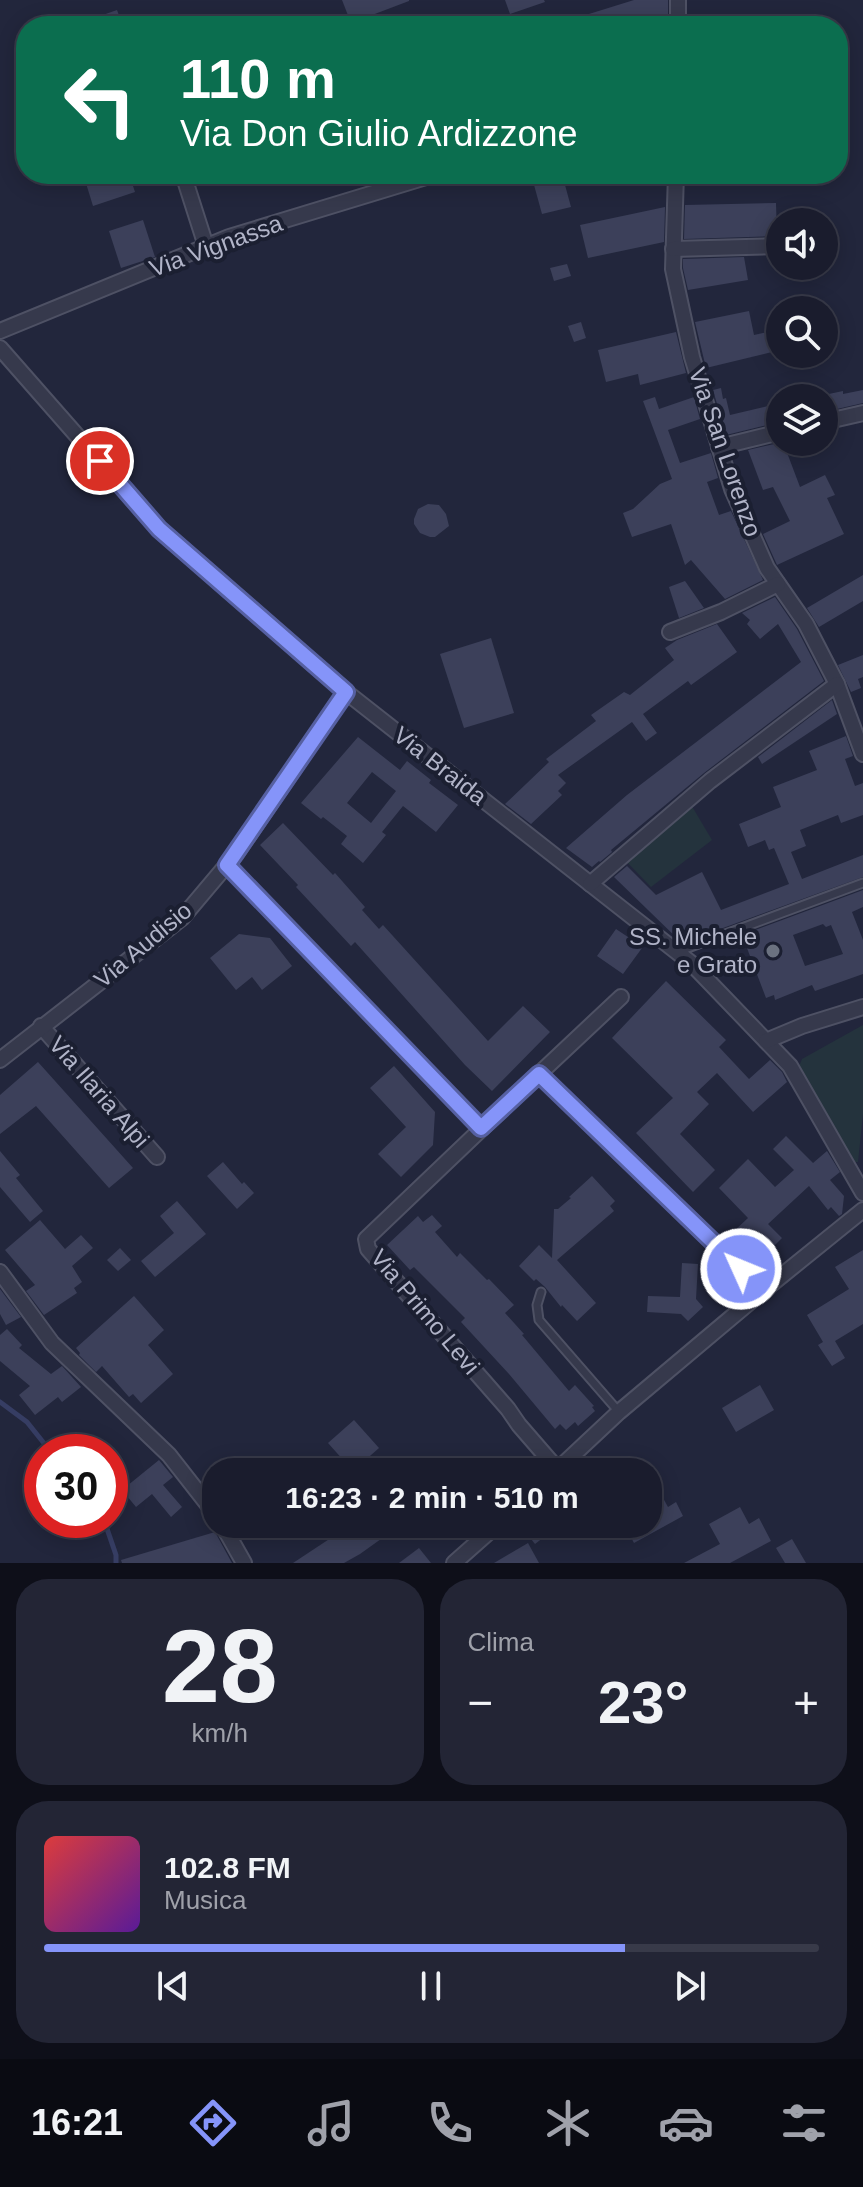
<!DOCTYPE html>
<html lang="it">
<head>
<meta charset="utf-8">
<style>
	body { margin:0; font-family:Helvetica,sans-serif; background:#232535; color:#f1f3f6; height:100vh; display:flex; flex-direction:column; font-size:30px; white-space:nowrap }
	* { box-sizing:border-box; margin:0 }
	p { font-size:26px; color:#9fa1aa }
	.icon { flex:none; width:44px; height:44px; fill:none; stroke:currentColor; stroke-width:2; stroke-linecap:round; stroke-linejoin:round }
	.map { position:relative; height:1563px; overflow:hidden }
	.side { display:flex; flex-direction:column; gap:16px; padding:16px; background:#0e0f19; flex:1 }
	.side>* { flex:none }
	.hud { position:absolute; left:16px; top:16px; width:832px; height:168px; border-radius:32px; box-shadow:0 4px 20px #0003,0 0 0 2px #383a49; background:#0b6e4f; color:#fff; overflow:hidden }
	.controls { position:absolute; left:766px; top:208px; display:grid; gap:16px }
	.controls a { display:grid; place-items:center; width:72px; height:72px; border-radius:50%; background:#1a1c2d; box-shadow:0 4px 20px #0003,0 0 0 2px #383a49; font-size:40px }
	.speed { position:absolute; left:24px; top:1434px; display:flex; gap:16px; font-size:40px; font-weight:700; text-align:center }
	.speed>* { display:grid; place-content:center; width:104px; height:104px; border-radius:50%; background:#1a1c2d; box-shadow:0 4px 20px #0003,0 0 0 2px #383a49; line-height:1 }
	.speed .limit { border:12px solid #d22; background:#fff; color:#111 }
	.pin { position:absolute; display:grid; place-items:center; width:68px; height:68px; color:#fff; margin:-34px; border:4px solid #fff; border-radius:50%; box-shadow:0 2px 8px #0007 }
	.me { position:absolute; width:88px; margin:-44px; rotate:314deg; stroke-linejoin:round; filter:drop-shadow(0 0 6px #0008) }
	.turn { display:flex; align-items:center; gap:28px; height:168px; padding:0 32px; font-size:36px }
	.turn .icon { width:104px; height:104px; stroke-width:2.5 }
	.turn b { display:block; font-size:56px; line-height:68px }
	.big { font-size:60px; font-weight:700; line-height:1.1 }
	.side .tile { flex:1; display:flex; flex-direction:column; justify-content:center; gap:12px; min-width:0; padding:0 28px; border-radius:32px; background:#232535 }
	.side .dial { align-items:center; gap:0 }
	.dial b { font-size:104px; line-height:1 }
	.song { display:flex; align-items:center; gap:24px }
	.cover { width:96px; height:96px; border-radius:12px; background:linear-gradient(135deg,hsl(0 70% 55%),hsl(270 70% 35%)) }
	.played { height:8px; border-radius:4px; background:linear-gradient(90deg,#8594f9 75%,#383a49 75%) }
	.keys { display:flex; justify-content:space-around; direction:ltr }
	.heat { display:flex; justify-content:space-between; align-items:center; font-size:44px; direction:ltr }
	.side .tiles { flex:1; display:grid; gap:16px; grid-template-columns:1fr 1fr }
	.tile:last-child { grid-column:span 2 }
	.trip { position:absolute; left:202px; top:1458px; width:460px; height:80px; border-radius:32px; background:#1a1c2d; box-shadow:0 4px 20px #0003,0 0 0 2px #383a49; font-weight:700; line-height:80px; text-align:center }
	.tabs { display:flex; height:128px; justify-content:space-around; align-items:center; background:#0a0b12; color:#9fa1aa }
	.tabs .icon { width:56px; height:56px }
	.tabs .on { color:#8594f9 }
	.tabs b { font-size:36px; color:#f1f3f6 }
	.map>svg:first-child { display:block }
</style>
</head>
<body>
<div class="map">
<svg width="863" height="1563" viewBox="0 0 863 1563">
	<rect width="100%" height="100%" fill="#22263c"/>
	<g fill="#24333d">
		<polygon points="690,803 712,840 651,887 624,859"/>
		<polygon points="863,1025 863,1114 858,1162 849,1162 798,1069 802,1059"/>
	</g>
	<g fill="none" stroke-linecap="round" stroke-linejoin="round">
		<g stroke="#363d63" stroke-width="5">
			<polyline points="0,1402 27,1422 51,1452"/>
			<polyline points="104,1520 116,1555 116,1563"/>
		</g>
	</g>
	<g fill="#3c405a" fill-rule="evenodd">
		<polygon points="342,0 409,0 409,1 351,23"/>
		<polygon points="505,0 544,0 545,2 510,14"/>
		<polygon points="634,0 668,0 668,26 650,26 650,18 627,26 561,26 560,23"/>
		<polygon points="117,10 123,26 77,26 77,24"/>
		<polygon points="102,174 129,174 135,192 93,206 85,180"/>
		<polygon points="531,174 562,174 571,207 542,214"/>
		<polygon points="776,203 777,236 684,239 685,205"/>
		<polygon points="665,207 664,242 588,258 580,225"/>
		<polygon points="143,220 155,257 121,268 109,231"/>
		<polygon points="744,257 748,280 688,290 683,268 683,259"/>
		<polygon points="567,264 571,276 554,281 550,268"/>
		<polygon points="749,311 754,335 780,329 780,350 706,368 695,322"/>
		<polygon points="581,322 586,338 574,342 568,326"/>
		<polygon points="676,332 686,373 640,385 638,374 606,382 598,350"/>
		<polygon points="721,388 723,399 726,398 730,415 768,406 768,409 780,406 780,422 726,435 713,390"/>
		<polygon points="863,390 863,403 824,412 824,395 843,391 843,394"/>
		<polygon points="655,397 659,409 694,397 700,419 668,430 680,463 711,453 718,478 707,482 719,515 731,511 763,580 725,599 691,560 685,565 671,524 632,537 623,513 633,509 660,484 672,479 643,401"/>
		<polygon points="783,442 800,487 825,475 835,495 827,498 844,534 777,565 763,534 790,521 773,487 763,490 748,450"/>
		<polygon points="428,504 439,505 446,514 449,526 435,537 430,537 420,533 414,524 414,519 418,509"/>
		<polygon points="863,575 863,601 819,627 807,608"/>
		<polygon points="685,581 704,608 679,618 669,587"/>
		<polygon points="775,597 797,629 824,681 704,773 611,850 612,852 600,862 599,861 592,867 566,848 627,795 801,662 778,624 760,639 747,624 750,620 742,613"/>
		<polygon points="717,624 737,652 691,685 688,681 643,714 657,733 646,741 632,722 558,775 566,783 558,791 562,795 531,824 505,804 549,762 546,759 596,721 591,715 624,692 630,695 674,660 665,648 677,640"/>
		<polygon points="491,638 514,713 464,728 440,654"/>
		<polygon points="863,655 863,677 858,679 861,688 851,692 838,665"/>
		<polygon points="832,700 837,714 762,764 758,757"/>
		<polygon points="846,736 853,756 845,759 855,786 863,783 863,815 841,823 838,815 800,830 806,846 791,852 802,879 863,855 863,877 682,943 614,877 627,866 656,895 702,872 721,910 789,884 774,848 769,850 765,840 748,847 739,824 781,807 773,787 817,770 809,751"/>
		<path d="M358,737L400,770L407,761L431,780L429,783L458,805L436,832L403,806L382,832L386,835L363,863L341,844L347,836L323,817L321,819L301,803ZM372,772L396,791L371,823L347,803Z"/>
		<polygon points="283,823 333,875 335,873 365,907 362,910 379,929 383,925 488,1041 523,1006 550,1032 492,1091 465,1065 355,942 351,946 296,887 298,885 260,845"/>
		<path d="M863,890V907L852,912L863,940V974L815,991L812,985L775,1000L774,995L766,998L742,935ZM823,924L826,927L831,925L843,954L805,966L793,935Z"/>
		<polygon points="616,929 631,939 636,939 641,943 642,948 623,974 597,956"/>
		<polygon points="239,934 270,938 292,966 262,990 252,977 236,990 210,958"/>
		<polygon points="666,981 726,1040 719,1047 749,1079 770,1060 782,1072 787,1082 753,1112 717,1073 697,1092 709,1104 680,1134 715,1170 693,1192 636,1133 673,1098 612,1038"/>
		<polygon points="38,1062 133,1168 109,1188 36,1106 0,1134 0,1095"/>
		<polygon points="394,1066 435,1112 433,1145 401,1177 378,1154 406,1127 370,1088"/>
		<polygon points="786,1136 813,1163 827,1151 840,1172 830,1180 844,1196 842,1214 839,1216 831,1207 828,1210 809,1186 768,1224 782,1238 759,1261 732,1233 748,1218 719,1188 748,1159 775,1187 794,1170 773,1149"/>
		<polygon points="0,1151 20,1175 16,1178 43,1211 30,1222 0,1187"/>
		<polygon points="223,1162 242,1184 244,1182 254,1193 237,1209 207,1176"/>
		<polygon points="592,1176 615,1201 610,1206 614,1211 557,1260 596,1303 577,1321 562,1305 561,1307 545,1287 536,1279 534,1281 519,1266 539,1245 552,1258 554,1209 558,1209 571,1198 569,1197"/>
		<polygon points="177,1201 206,1234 155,1277 141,1261 174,1233 160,1216"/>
		<polygon points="432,1215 442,1226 435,1232 457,1257 460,1253 487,1280 489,1279 514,1305 505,1313 524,1334 522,1335 569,1391 575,1385 594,1406 592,1407 595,1411 578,1426 575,1422 566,1430 560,1424 555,1429 509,1374 461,1322 465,1318 414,1267 410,1270 387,1245 418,1216 423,1222"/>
		<polygon points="40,1220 65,1249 81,1235 93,1248 72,1266 82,1282 74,1288 77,1293 44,1315 26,1291 35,1285 5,1250"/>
		<polygon points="120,1248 131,1260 118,1271 107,1260"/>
		<polygon points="863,1250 863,1324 835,1341 845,1358 832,1366 818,1345 823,1342 807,1315 849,1289 835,1267"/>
		<polygon points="682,1263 698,1264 696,1299 703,1307 688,1321 681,1314 647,1312 648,1296 680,1297"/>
		<polygon points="0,1289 21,1317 6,1325 0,1314"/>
		<polygon points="134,1296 164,1330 148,1345 173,1374 141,1403 133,1394 129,1397 102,1366 96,1372 79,1355 80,1353 76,1348"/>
		<polygon points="7,1329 22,1345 19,1348 51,1374 62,1366 81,1387 62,1402 58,1397 35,1415 19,1395 30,1386 0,1361 0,1335"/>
		<polygon points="760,1385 774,1410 736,1432 722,1408"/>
		<polygon points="354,1420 379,1448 353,1471 328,1443"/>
		<polygon points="159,1460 173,1477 163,1485 182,1507 171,1517 152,1494 136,1507 122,1490"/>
		<polygon points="648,1471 668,1507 676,1502 683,1516 634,1543 627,1530 637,1524 648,1524"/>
		<polygon points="740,1507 749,1524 759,1518 771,1541 730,1563 684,1563 720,1544 709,1524"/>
		<polygon points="352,1524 402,1524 360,1554 344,1563 293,1563"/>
		<polygon points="519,1524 561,1524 535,1544"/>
		<polygon points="215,1532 232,1563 122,1563 121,1560"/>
		<polygon points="792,1539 806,1563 785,1563 776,1548"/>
		<polygon points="528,1543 539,1563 494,1563"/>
		<polygon points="419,1548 431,1563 399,1563"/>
	</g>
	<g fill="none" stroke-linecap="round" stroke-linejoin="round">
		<defs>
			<g id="service">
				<polyline points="677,952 863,883"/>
				<polyline points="541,1292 537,1305 539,1320 619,1412"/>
			</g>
			<g id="minor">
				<polyline points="678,26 678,0"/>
				<polyline points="183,174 206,246"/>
				<polyline points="676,174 673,269 692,357 732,489 767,568 806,624 837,684 863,754"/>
				<polyline points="673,249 780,246"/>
				<polyline points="0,331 229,237 436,174"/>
				<polyline points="0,348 159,529 346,692 691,963 790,1066 863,1193"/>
				<polyline points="824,422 863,413"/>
				<polyline points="719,447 780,432"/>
				<polyline points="670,632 721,612 778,584"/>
				<polyline points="227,865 481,1128"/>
				<polyline points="590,884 710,781 837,684"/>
				<polyline points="41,1026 157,1157"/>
				<polyline points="766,1041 802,1026 863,1007"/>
				<polyline points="0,1060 182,918 236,854 346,692"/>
				<polyline points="539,1074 621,997"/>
				<polyline points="0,1272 52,1343 169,1455 216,1515"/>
				<polyline points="558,1470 519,1425 508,1409 368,1249 366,1239 539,1074 764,1290"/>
				<polyline points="555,1472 619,1412 764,1290 863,1210"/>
				<polyline points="222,1524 244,1563"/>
				<polyline points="454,1563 498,1524"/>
			</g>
		</defs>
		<use href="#service" stroke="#4e5164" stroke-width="11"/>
		<use href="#minor" stroke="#4e5164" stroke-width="18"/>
		<use href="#service" stroke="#36394c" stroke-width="7"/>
		<use href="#minor" stroke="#36394c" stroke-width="14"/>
	</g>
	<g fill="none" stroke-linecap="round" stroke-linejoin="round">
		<defs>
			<polyline id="route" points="100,461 159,529 346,692 227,865 481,1128 539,1074 741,1269"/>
		</defs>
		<use href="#route" stroke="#5660a2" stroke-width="20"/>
		<use href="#route" stroke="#8594f9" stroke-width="14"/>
	</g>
	<circle fill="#6b7280" stroke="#1b1f31" stroke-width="3" cx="773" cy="951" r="8"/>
	<g text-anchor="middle" stroke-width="8" stroke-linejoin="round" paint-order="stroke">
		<g font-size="24" fill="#b1b4c8" stroke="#1b1f31">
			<text transform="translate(216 246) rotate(-20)" y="8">Via Vignassa</text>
			<text transform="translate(725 452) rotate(71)" y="8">Via San Lorenzo</text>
			<text transform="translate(440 766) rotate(38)" y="8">Via Braida</text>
			<text transform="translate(143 945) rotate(-40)" y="8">Via Audisio</text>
			<text transform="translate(99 1092) rotate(49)" y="8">Via Ilaria Alpi</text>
			<text transform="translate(425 1312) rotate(50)" y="8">Via Primo Levi</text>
		</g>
		<g font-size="24" fill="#b1b4c8" stroke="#1b1f31" text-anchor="end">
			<text x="757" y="945">SS. Michele<tspan x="757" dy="28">e Grato</tspan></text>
		</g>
	</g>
</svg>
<div class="controls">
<a><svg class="icon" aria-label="sound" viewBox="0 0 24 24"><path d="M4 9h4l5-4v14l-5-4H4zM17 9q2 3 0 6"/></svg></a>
<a><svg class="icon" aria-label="search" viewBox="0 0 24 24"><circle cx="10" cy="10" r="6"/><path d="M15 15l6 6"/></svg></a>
<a><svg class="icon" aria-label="layers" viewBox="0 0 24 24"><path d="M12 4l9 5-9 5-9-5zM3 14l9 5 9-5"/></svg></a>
</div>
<div class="speed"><div class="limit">30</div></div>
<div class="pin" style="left:100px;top:461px;background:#d93025"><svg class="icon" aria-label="arrive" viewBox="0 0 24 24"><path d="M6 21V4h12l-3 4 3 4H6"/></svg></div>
<svg class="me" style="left:741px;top:1269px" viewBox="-20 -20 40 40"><circle r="17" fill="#8594f9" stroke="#fff" stroke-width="3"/><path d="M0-11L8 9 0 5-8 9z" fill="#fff"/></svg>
<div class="trip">16:23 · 2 min · 510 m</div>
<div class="hud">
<div class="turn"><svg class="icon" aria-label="left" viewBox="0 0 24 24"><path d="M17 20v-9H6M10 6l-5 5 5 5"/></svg><div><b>110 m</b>Via Don Giulio Ardizzone</div></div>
</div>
</div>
<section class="side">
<div class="tiles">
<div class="tile dial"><b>28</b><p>km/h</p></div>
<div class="tile"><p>Clima</p>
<div class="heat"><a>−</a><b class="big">23°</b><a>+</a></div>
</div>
<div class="tile">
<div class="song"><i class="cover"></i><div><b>102.8 FM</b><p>Musica</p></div></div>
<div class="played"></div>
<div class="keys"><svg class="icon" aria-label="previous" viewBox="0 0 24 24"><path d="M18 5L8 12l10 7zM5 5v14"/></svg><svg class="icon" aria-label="pause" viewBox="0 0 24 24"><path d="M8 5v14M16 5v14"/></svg><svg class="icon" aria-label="next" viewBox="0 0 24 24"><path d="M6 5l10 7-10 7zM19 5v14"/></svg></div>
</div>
</div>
</section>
<nav class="tabs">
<b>16:21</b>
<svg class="icon on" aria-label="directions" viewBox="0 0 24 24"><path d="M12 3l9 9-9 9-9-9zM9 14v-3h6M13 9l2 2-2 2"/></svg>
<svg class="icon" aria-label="music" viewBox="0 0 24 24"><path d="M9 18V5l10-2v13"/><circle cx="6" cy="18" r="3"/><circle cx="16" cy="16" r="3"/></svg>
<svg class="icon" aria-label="phone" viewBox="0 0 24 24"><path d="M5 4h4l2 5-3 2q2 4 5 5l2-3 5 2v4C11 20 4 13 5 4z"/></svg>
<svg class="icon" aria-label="climate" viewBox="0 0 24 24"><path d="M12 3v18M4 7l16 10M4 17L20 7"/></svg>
<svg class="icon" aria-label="car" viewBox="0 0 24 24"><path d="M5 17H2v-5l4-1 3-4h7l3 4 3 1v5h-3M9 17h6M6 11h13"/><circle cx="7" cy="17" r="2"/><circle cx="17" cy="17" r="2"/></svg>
<svg class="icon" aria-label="filters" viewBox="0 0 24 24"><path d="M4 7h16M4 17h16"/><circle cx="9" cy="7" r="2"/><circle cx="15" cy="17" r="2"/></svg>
</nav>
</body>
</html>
